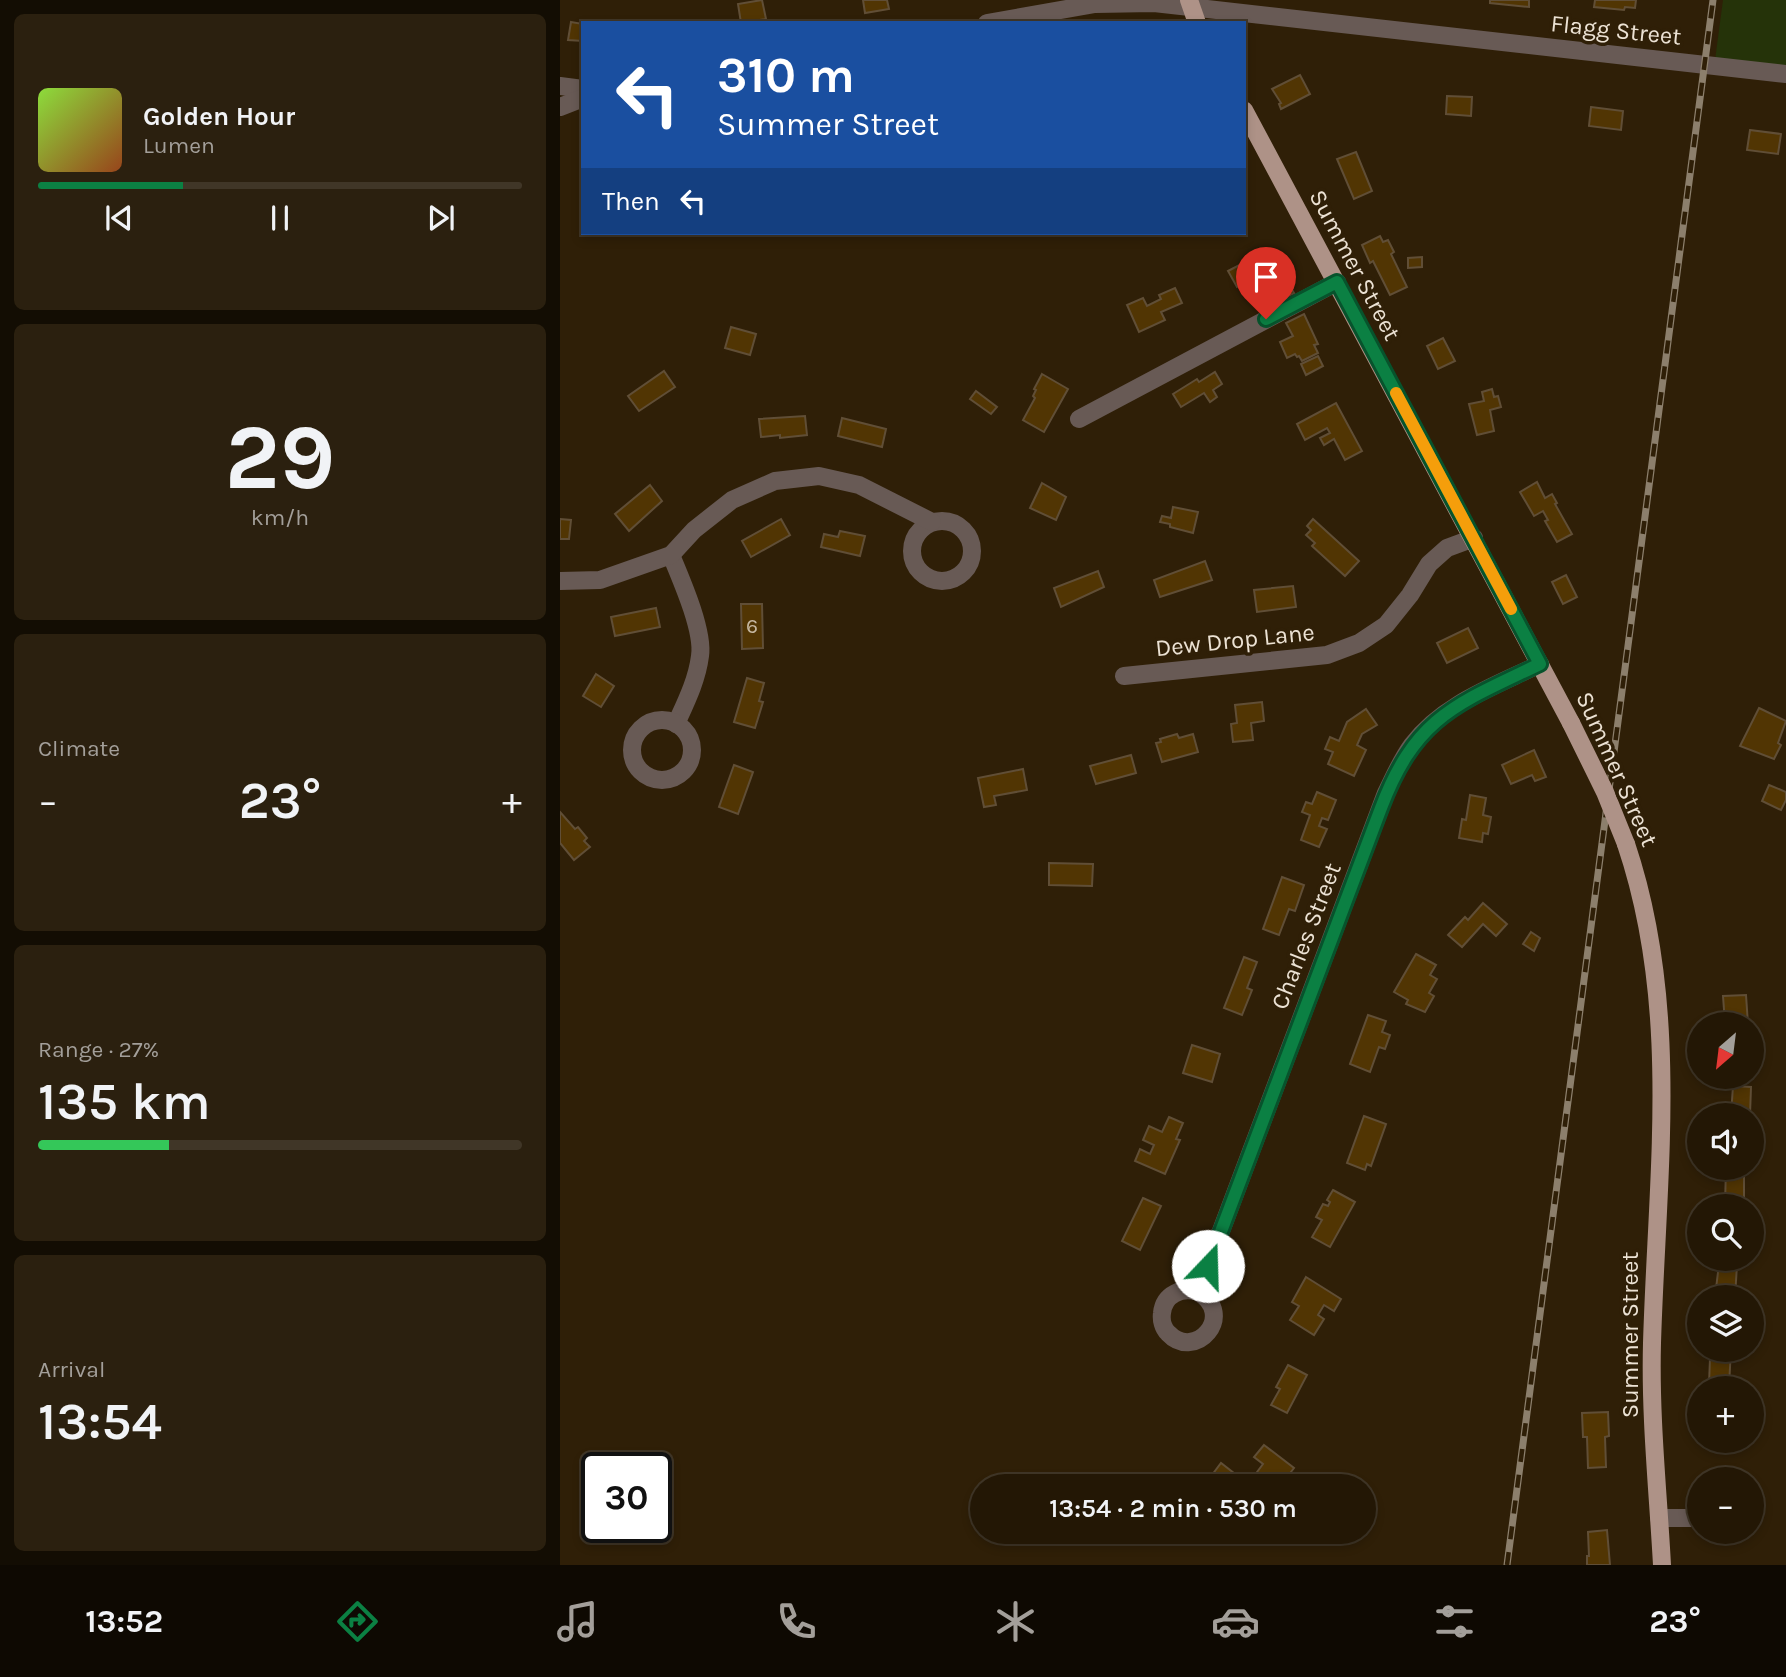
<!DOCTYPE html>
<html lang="en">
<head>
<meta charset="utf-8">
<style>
	body { margin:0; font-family:Karla,sans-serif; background:#2b200f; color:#f1f3f6; height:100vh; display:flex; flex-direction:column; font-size:26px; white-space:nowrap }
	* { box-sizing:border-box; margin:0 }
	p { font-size:23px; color:#a39f9a }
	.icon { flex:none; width:38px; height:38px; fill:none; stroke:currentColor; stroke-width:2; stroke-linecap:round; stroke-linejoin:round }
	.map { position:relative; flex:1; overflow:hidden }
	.panel { display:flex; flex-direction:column; gap:14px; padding:14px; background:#130d03; width:560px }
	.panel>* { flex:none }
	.banner { position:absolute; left:21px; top:21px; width:665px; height:214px; border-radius:0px; box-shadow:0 4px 10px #0003,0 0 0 2px #403627; background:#1a4fa0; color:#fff; overflow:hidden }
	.needle { width:46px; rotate:208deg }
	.fabs { position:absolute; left:1127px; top:1012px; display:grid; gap:14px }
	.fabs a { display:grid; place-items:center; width:77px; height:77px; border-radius:50%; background:#231705; box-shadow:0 4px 10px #0003,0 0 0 2px #403627; font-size:35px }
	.speed { position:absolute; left:21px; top:1452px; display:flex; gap:14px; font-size:35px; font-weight:700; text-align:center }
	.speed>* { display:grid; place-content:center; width:91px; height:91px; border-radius:50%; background:#231705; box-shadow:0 4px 10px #0003,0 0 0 2px #403627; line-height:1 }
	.speed .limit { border:4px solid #111; border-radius:10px; background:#fff; color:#111 }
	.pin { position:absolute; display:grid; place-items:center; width:60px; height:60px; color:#fff; margin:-72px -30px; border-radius:50% 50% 50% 0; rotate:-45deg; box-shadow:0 0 7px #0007 }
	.pin .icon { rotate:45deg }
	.me { position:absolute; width:77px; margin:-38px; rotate:21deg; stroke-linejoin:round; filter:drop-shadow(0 0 5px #0008) }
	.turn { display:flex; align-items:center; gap:24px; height:147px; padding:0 21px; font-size:32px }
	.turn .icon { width:91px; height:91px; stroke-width:2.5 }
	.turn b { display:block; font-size:49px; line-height:60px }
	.then { display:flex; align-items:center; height:66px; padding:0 21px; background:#0003; gap:14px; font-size:26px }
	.big { font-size:52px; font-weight:600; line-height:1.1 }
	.panel .tile { flex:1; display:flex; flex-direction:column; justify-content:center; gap:10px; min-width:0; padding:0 24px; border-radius:10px; background:#2b200f }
	.panel .dial { align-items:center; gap:0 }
	.dial b { font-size:91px; line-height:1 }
	.song { display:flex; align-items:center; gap:21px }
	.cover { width:84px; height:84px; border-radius:10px; background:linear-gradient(135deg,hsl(90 70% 55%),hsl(20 70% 35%)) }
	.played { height:7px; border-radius:4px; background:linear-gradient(90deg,#0b8043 30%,#403627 30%) }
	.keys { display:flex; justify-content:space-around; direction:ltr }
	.heat { display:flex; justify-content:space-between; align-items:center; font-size:38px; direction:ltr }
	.charge { height:10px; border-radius:5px; background:linear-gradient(90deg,#34c759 27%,#403627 0) }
	.trip { position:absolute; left:410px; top:1474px; width:406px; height:70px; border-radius:35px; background:#231705; box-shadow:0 4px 10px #0003,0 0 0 2px #403627; font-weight:600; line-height:70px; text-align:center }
	.menu { display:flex; height:112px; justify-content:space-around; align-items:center; background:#0e0902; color:#a39f9a }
	.menu .icon { width:49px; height:49px }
	.menu .selected { color:#0b8043 }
	.menu b { font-size:32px; color:#f1f3f6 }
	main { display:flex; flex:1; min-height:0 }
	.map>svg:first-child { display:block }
</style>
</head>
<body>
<main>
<section class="panel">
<div class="tile">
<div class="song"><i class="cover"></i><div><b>Golden Hour</b><p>Lumen</p></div></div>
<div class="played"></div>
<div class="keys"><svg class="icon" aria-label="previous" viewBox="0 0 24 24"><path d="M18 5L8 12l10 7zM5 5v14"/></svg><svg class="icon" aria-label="pause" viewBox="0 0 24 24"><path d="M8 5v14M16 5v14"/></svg><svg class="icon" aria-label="next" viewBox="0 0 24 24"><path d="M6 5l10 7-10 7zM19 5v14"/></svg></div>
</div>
<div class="tile dial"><b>29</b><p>km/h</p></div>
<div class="tile"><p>Climate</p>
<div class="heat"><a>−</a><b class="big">23°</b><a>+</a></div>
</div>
<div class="tile"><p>Range · 27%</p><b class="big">135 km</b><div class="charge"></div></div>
<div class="tile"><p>Arrival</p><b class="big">13:54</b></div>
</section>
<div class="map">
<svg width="1226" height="1565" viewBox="0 0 1226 1565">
	<rect width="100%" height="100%" fill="#2f1f07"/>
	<polygon fill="#253309" points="1163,0 1226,0 1226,68 1155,60"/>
	<g fill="#513503" stroke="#604e36" stroke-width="2">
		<polygon points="202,0 206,19 181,23 178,4"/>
		<polygon points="303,0 327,0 329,9 305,13"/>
		<polygon points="930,0 969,0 969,7 930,3"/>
		<polygon points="1035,0 1076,0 1075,8 1065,7 1064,10 1034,7"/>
		<polygon points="11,22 23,24 23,41 8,40"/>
		<polygon points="740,75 750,94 721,109 719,104 721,103 712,89"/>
		<polygon points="887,96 912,97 911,116 886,114"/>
		<polygon points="1031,107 1063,111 1061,130 1029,126"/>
		<polygon points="1190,130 1221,134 1218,154 1187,150"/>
		<polygon points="796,152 812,191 794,199 777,159"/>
		<polygon points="820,236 823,242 828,240 834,252 831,254 847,287 830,295 813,261 810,263 802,245"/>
		<polygon points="862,257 862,267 848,268 848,258"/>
		<polygon points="687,261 694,274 704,269 712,284 725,277 734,293 715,303 710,293 702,298 692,279 677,287 668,271"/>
		<polygon points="615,288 622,303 601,312 605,320 579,332 567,305 583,298 587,306 601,299 599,295"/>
		<polygon points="744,314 758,344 754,345 758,353 742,361 739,356 737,357 735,354 727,358 720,342 733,336 726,323"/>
		<polygon points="171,327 196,334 190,355 165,348"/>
		<polygon points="883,338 895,361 878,369 867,346"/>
		<polygon points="758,356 763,366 746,375 741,364"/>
		<polygon points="104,371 115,387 79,411 68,396"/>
		<polygon points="655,372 662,384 653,390 657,397 650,402 644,393 621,407 613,394 637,379 639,382"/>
		<polygon points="482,374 508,389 484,432 463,420 475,398 473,396 476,390 474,389"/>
		<polygon points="932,389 934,397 938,396 941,407 930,410 934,431 917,435 909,404 924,401 922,392"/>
		<polygon points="416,391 437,407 431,414 410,399"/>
		<polygon points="776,403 802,451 785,460 774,439 764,445 760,438 770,433 767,428 745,440 737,424"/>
		<polygon points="245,416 247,435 220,438 220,435 201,437 199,419"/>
		<polygon points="282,418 326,429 322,447 278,436"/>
		<polygon points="977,482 985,498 992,494 997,503 995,504 1012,534 997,542 985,521 988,520 983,511 974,516 960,492"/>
		<polygon points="482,483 506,497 496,520 470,508"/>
		<polygon points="90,485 102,501 69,531 55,514"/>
		<polygon points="613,507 638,512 633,533 610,527 610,524 600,522 602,516 611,518"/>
		<polygon points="0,519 11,520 9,539 0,539"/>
		<polygon points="221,519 230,535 191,557 182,541"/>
		<polygon points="753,519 799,561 785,576 752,546 755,543 746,535 751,530 747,526"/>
		<polygon points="280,531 305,536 300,556 261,547 264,534 278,537"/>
		<polygon points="645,561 652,580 600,597 594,580"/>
		<polygon points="538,571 544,587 501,607 494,588"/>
		<polygon points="1006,575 1017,597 1003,604 992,582"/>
		<polygon points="733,586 736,607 697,612 694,590"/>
		<polygon points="181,604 202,604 203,648 182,649"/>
		<polygon points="96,608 100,627 55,636 51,617"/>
		<polygon points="908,628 918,648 887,663 877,643"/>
		<polygon points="36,674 54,686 41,707 23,696"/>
		<polygon points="187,678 204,683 199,701 203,702 195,728 174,722"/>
		<polygon points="702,702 704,721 691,723 693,740 673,742 671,724 677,723 675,705"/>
		<polygon points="1199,708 1226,721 1218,743 1221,745 1214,759 1180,746"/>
		<polygon points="806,709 817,725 802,734 797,745 806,750 794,776 768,764 773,752 765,749 770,737 779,741 787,722"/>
		<polygon points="617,734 619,738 633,734 638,752 602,762 596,743 601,742 600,739"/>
		<polygon points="974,750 986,777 975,781 972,775 951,784 942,765"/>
		<polygon points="571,755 576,773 536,784 530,766"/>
		<polygon points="174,765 193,772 178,814 159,807"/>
		<polygon points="463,769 467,790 434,796 436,805 424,807 418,778"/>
		<polygon points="1209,785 1226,792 1226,800 1221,810 1202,801"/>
		<polygon points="757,792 776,800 768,820 762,818 759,826 767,829 759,847 741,840 750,815 742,812 746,802 752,804"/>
		<polygon points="910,795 926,798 923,815 931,817 928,834 923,833 922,842 899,838 902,819 906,820"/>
		<polygon points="0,812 15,829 18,827 27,838 24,841 30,847 14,860 0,843"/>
		<polygon points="489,863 533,864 532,886 489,885"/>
		<polygon points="722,877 744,885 735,911 729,909 719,935 703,929"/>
		<polygon points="923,903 947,924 936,936 923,924 902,947 888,935 905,917 908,920"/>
		<polygon points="971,932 980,938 974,951 963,944"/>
		<polygon points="856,954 876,965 870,975 877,979 869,993 874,996 865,1012 846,1004 848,1000 834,992"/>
		<polygon points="684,957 697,962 687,988 692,990 682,1015 664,1008"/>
		<polygon points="1186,995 1188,1024 1165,1023 1163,996"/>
		<polygon points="808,1015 826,1021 822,1032 830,1035 825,1049 819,1047 810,1072 790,1064"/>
		<polygon points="632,1045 660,1054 652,1082 623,1073"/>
		<polygon points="1173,1086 1191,1087 1190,1115 1171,1115"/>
		<polygon points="804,1116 826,1124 811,1166 807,1164 805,1170 787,1163"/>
		<polygon points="609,1117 623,1123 616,1139 620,1140 605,1174 575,1161 580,1149 590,1154 594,1145 583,1140 589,1126 602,1132"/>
		<polygon points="1166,1167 1184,1167 1184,1206 1165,1205"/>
		<polygon points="773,1190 795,1202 770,1247 752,1237 762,1220 756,1217 763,1204 768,1206 770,1202 767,1200"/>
		<polygon points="583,1198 601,1206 580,1250 562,1241"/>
		<polygon points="1159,1264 1177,1265 1175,1297 1155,1297"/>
		<polygon points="746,1277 781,1299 774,1311 764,1305 758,1315 764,1319 754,1335 730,1320 739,1306 732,1302"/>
		<polygon points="1153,1349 1171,1349 1169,1386 1149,1385 1150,1358 1152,1358"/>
		<polygon points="728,1365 747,1375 727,1413 711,1405 720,1389 716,1387"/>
		<polygon points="1048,1412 1049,1436 1045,1437 1046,1467 1028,1468 1027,1437 1023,1437 1022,1413"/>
		<polygon points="704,1445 734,1468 720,1486 658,1486 649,1479 661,1463 688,1484 703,1464 694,1457"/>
		<polygon points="1047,1530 1050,1565 1027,1565 1027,1556 1029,1556 1028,1532"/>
	</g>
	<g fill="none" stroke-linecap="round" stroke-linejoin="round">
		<g stroke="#685a55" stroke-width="18">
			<polyline points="427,23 535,4 594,3 1226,74"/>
			<polyline points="0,86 23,89"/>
			<polyline points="0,107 23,98"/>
			<polyline points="519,419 777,282"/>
			<circle cx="382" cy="551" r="30"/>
			<path d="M111,555C121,579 144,631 140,656C137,680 126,702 116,724"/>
			<polyline points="0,581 40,580 111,555 134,530 172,500 215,481 259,476 299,485 372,522"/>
			<polyline points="564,676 767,655 799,643 826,625 850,595 869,564 887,548 914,538"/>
			<circle cx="102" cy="750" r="30"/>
			<path d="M638,1292C677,1315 635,1362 608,1333C603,1328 601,1320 602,1313C604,1294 622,1287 638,1292L826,793C834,777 841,760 852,745C883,704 935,686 980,664"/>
			<polyline points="1099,1518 1139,1518"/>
		</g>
		<g stroke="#ae9287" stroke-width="18">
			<polyline points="629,0 637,23"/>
			<polyline points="684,110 1011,723"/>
			<path d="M1066,844C1121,1007 1097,1174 1092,1343C1090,1417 1098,1491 1102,1565"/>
		</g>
		<defs>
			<polyline id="rail" points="947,1565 1153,0"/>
		</defs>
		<use href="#rail" stroke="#8c7f6c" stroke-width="7"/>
		<use href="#rail" stroke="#2f1f07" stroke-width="4.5" stroke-dasharray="13" stroke-linecap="butt"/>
		<polyline stroke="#ae9287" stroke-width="18" points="1011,723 1045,792 1066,844"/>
	</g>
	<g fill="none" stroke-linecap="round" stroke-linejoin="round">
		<defs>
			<path id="route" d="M648,1266L821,808C856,716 897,704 980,664L777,282L706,319"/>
		</defs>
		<use href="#route" stroke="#07532c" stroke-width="18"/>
		<use href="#route" stroke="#0b8043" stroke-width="12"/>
		<polyline stroke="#f59e0b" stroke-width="12" points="836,393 951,609"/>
	</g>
	<g text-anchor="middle" stroke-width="7" stroke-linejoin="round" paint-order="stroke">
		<g font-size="21" fill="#c5b7a0">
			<text x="192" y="633">6</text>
		</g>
		<g font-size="24" fill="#ece2d4" stroke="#2f1f07">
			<text transform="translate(1056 30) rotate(6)" y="8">Flagg Street</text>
			<text transform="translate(795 265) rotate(62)" y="8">Summer Street</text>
			<text transform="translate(675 640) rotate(-6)" y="8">Dew Drop Lane</text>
			<text transform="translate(1057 769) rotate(66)" y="8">Summer Street</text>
			<text transform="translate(746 936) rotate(-69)" y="8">Charles Street</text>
			<text transform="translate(1070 1335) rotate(-90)" y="8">Summer Street</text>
		</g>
	</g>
</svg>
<div class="fabs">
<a><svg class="needle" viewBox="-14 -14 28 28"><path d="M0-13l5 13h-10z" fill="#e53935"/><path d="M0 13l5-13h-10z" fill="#a39f9a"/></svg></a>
<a><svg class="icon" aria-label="sound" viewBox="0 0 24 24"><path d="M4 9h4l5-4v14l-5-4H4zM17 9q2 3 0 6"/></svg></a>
<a><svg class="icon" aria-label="search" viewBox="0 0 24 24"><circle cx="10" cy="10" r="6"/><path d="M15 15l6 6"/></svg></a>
<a><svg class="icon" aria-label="layers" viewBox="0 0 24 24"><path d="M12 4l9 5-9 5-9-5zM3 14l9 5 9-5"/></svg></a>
<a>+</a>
<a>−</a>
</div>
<div class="speed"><div class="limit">30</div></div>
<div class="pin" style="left:706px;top:319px;background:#d93025"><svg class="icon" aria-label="arrive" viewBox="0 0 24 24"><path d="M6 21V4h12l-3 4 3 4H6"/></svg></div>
<svg class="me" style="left:648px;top:1266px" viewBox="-20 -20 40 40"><circle r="19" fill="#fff"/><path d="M0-13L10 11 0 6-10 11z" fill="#0b8043"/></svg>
<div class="trip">13:54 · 2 min · 530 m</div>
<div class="banner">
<div class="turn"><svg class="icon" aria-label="left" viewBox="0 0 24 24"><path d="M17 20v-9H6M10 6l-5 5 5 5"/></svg><div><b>310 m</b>Summer Street</div></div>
<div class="then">Then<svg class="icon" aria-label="left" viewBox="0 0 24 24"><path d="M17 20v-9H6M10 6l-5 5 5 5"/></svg></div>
</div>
</div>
</main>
<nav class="menu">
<b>13:52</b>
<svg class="icon selected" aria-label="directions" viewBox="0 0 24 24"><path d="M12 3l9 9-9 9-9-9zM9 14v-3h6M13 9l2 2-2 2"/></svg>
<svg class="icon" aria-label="music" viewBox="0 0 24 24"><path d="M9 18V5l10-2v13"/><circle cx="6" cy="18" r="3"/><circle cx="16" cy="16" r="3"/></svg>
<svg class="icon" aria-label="phone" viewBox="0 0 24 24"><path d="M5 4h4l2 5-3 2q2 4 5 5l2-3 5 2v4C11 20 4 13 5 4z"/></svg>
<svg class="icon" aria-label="climate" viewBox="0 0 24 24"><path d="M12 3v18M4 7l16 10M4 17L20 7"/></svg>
<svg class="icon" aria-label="car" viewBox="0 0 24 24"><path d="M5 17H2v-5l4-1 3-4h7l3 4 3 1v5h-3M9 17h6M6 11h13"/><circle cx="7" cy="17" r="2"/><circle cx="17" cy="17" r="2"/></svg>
<svg class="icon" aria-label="filters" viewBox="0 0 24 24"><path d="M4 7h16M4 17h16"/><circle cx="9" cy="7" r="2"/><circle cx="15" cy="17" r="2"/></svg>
<b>23°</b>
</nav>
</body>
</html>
